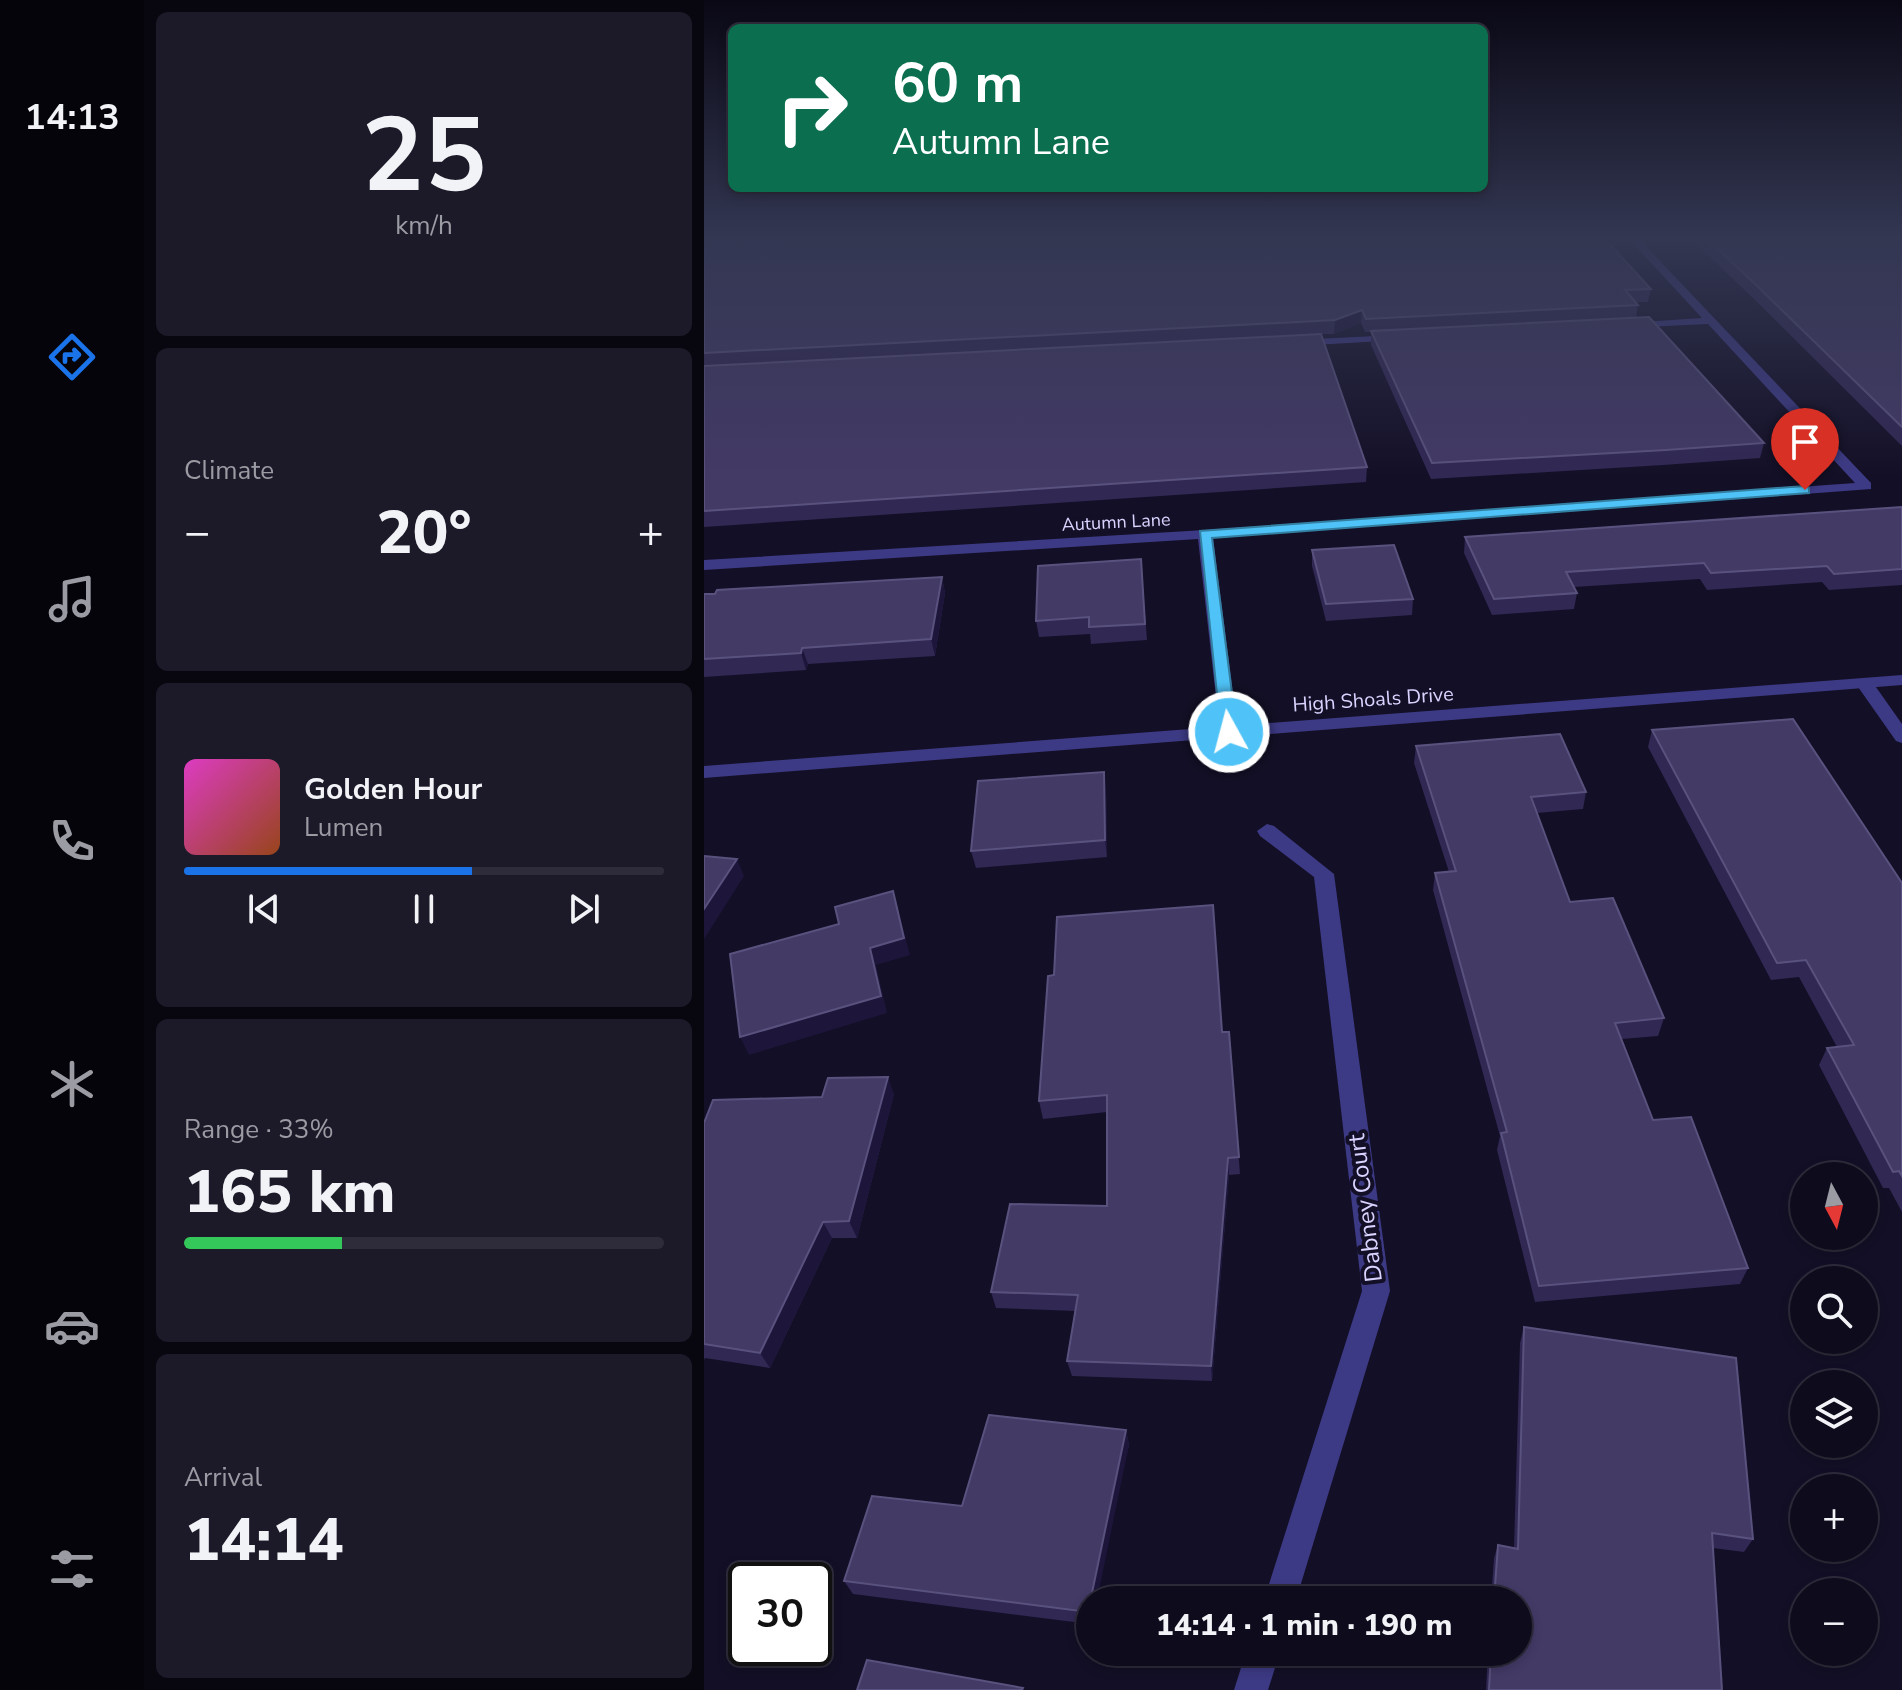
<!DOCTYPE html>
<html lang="en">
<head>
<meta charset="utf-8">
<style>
	body { margin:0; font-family:"Nunito Sans",sans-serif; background:#1c1929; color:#f1f3f6; height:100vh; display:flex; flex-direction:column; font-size:30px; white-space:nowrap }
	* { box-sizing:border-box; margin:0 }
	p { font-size:26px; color:#9b9ba3 }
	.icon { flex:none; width:44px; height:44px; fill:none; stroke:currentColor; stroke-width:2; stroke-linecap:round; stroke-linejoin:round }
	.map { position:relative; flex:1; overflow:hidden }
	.sheet { display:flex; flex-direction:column; gap:12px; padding:12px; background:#08060f; width:560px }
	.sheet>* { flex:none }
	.top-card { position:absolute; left:24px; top:24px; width:760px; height:168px; border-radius:12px; box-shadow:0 4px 12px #0003,0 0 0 2px #2e2b3b; background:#0b6e4f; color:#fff; overflow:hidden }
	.needle { width:52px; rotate:173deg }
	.tools { position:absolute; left:1086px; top:1162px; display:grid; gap:16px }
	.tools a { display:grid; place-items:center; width:88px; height:88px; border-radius:50%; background:#0e0b1c; box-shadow:0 4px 12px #0003,0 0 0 2px #2e2b3b; font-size:40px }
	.speed { position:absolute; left:24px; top:1562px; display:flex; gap:16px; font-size:40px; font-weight:700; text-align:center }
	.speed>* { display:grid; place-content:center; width:104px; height:104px; border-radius:50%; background:#0e0b1c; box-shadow:0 4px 12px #0003,0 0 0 2px #2e2b3b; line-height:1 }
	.speed .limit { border:4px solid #111; border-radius:12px; background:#fff; color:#111 }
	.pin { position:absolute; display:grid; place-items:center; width:68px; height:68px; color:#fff; margin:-82px -34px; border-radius:50% 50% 50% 0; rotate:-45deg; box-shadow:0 0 8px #0007 }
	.pin .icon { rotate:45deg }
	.me { position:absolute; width:88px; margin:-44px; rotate:353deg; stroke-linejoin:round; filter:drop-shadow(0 0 6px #0008) }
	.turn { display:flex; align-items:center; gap:28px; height:168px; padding:0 32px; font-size:36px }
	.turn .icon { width:104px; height:104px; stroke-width:2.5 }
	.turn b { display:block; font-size:56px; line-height:68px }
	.big { font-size:60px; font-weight:800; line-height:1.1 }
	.sheet .tile { flex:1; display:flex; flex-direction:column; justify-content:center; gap:12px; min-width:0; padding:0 28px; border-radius:12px; background:#1c1929 }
	.sheet .dial { align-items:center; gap:0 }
	.dial b { font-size:104px; line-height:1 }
	.song { display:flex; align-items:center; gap:24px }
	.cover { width:96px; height:96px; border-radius:12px; background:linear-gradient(135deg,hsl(310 70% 55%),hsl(20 70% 35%)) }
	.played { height:8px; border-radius:4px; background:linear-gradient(90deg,#1a73e8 60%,#2e2b3b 60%) }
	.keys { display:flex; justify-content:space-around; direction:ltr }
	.heat { display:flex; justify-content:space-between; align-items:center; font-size:44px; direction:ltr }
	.charge { height:12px; border-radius:6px; background:linear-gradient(90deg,#34c759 33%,#2e2b3b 0) }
	.trip { position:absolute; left:372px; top:1586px; width:456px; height:80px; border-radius:40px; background:#0e0b1c; box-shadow:0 4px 12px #0003,0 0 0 2px #2e2b3b; font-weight:800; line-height:80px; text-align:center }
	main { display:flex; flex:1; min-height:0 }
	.tab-bar { display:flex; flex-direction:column; width:144px; justify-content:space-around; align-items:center; background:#06040b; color:#9b9ba3 }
	.tab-bar .icon { width:56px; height:56px }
	.tab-bar .active { color:#1a73e8 }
	.tab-bar b { font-size:36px; color:#f1f3f6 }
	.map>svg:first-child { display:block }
</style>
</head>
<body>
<main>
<nav class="tab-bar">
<b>14:13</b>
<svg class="icon active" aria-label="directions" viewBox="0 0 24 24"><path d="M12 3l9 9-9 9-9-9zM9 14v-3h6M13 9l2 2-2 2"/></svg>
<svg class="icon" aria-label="music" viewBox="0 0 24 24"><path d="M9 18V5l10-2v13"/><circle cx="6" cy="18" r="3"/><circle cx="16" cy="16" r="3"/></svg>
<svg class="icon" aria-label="phone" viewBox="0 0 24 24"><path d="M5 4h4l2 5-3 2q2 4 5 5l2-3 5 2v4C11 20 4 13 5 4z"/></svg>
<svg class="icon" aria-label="climate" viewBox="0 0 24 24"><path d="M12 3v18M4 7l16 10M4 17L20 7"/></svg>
<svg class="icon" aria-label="car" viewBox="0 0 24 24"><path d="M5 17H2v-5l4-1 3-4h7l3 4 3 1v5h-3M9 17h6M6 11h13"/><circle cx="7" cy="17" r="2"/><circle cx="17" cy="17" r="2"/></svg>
<svg class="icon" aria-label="filters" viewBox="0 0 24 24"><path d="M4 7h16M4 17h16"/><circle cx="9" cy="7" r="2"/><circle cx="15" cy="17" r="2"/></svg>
</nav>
<section class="sheet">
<div class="tile dial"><b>25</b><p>km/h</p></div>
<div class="tile"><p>Climate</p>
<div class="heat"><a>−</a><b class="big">20°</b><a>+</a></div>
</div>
<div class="tile">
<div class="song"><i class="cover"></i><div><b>Golden Hour</b><p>Lumen</p></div></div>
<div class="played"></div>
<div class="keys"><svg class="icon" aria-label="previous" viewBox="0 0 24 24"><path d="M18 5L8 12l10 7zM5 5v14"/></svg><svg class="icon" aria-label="pause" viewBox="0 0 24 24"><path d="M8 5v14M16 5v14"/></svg><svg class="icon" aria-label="next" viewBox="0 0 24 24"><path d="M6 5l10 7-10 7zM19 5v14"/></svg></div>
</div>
<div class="tile"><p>Range · 33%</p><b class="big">165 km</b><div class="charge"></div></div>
<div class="tile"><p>Arrival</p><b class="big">14:14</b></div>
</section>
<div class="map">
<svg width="1198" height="1690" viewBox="0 0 1198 1690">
	<rect width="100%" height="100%" fill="#130f26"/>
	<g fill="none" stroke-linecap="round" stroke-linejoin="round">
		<g fill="#3d3a85" fill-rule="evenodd">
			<polygon points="926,240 936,240 1167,483 1167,489 509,538 534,732 525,738 516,732 494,539 0,570 0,560 501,530 1151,483 1004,324 919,328 919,324 923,323 998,318"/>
			<polygon points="692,335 698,338 696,340 592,346 586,343 592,340"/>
			<polygon points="1161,679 1167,680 1198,724 1198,743 1192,741 1152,684"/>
			<polygon points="563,824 570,826 630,874 686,1291 592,1600 560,1600 658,1291 610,877 556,836 553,831"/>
			<polygon points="542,1652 576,1652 564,1690 530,1690"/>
		</g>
		<polygon fill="#3d3a85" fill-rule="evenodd" points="1198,675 1198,685 0,778 0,766"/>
	</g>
	<g fill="#312854">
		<polygon points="0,240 902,240 947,289 944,302 932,302 934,305 932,318 1060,443 1056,458 959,465 727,479 667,345 667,332 661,332 657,323 630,334 617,334 663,467 662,482 0,527"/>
		<polygon points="988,240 1198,240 1198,446 1048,297"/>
		<polygon points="1198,507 1198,585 1125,590 1118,582 1003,590 996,579 870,587 873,593 870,609 788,615 760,553 761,537"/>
		<polygon points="608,550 709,599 708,615 622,621 608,566"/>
		<polygon points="437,560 443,640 387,644 386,634 335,637 332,621"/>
		<polygon points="238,577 241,593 231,656 104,664 102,670 0,677 0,594"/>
		<polygon points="948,730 1198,883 1198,1212 1185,1188 1179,1188 1115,1065 1123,1048 1133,1047 1095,977 1067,980 944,747"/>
		<polygon points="712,746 882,792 879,809 833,813 866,902 960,1018 954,1036 918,1039 949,1120 1044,1268 1036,1284 831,1302 793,1150 796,1136 729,890 731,873 745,872 710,763"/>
		<polygon points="402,789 403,857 272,868 267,851"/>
		<polygon points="518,1032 525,1032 536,1174 525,1175 508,1381 368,1376 363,1361 372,1311 292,1308 287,1292 403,1206 403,1112 339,1119 335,1101"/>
		<polygon points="190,1094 153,1238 128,1238 66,1368 1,1358 0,1360 0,1123"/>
		<polygon points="820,1327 1049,1539 1040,1552 1009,1548 1018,1690 782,1690 784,1652 814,1652 814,1600 787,1600 790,1558 794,1545 810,1548 816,1343"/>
		<polygon points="422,1430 425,1445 386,1600 386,1624 149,1594 140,1581 258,1506"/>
	</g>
	<g fill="#1d163a">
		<polygon points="658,310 657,323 630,334 631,320"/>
		<polygon points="238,577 241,593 231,656 227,639"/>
		<polygon points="98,648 104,664 102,670 97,653"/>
		<polygon points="400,772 402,789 403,857 401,840"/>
		<polygon points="33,859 40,876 0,939 0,909"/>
		<polygon points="189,891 206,955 172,965 183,1013 45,1055 36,1037 166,948"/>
		<polygon points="184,1077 190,1094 153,1238 145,1221"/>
		<polygon points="524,1158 525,1175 508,1381 507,1366"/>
		<polygon points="119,1222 128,1238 66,1368 56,1353"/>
		<polygon points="422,1430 425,1445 393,1600 386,1600"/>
	</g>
	<g fill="#433a66" stroke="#5a527e" stroke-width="2">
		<polygon points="80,240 902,240 947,289 921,290 934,305 662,319 658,310 631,320 0,353 0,243"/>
		<polygon points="1004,240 1198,240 1198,427 1051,284"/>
		<polygon points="945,317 1060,443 962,450 728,463 667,331"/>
		<polygon points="617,334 663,467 0,511 0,366"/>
		<polygon points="1198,507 1198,569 1130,574 1123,566 1007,573 1000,563 862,572 873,593 790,599 761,537"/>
		<polygon points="690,545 709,599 622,604 608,550"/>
		<polygon points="437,559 441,624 385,627 385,617 332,621 334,566"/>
		<polygon points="238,577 227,639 98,648 97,653 0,659 0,594 11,594 13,590"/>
		<polygon points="1089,719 1198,883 1198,1176 1195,1171 1189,1172 1123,1048 1150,1045 1102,960 1073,963 948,730"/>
		<polygon points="856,734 882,792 827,797 866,902 909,898 960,1018 911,1023 949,1120 987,1117 1044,1268 835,1286 797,1133 803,1132 731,873 752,871 712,746"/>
		<polygon points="400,772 401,840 267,851 274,781"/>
		<polygon points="0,856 33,859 0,909"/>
		<polygon points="189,891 200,938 166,948 177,996 36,1037 26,954 135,924 131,907"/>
		<polygon points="509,905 518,1032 525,1032 535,1157 524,1158 507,1366 363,1361 374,1295 287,1292 306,1204 403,1206 403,1095 335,1101 344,976 350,975 353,917"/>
		<polygon points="184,1077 145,1221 119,1222 56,1353 0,1344 0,1123 9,1100 118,1097 124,1078"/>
		<polygon points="820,1327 1032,1358 1049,1539 1008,1533 1018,1690 785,1690 787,1652 814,1652 814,1600 790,1600 794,1545 814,1549"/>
		<polygon points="285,1415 422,1430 384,1612 140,1581 168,1496 258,1506"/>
		<polygon points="163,1660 319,1688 318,1690 153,1690"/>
	</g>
	<linearGradient id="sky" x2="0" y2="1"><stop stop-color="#0a0815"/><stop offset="0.5" stop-color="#333752"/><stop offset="1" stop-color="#333752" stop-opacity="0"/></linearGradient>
	<rect width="1198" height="477" fill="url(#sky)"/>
	<polygon fill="#4fc3f7" stroke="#337fa1" stroke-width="2" points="1101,486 1105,488 1105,493 508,538 533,732 525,737 517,732 496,531"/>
	<g text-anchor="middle" stroke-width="8" stroke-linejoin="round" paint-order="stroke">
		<g font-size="18" fill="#d9d4ff" stroke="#130f26">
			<text transform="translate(412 522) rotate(-3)" y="6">Autumn Lane</text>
		</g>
		<g font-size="20" fill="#d9d4ff" stroke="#130f26">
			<text transform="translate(669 699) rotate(-4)" y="7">High Shoals Drive</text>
		</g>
		<g font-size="24" fill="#d9d4ff" stroke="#130f26">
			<text transform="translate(661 1208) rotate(-97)" y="8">Dabney Court</text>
		</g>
	</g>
</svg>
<div class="tools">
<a><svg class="needle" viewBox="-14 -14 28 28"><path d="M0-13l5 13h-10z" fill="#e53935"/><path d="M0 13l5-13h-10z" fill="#9b9ba3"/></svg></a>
<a><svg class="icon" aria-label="search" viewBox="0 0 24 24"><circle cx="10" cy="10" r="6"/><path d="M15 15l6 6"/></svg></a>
<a><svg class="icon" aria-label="layers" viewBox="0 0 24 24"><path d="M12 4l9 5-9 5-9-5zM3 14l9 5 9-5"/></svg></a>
<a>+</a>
<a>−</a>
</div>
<div class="speed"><div class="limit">30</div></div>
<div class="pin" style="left:1101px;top:490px;background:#d93025"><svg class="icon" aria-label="arrive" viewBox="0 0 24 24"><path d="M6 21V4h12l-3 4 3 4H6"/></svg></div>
<svg class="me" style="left:525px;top:732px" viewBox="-20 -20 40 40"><circle r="17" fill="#4fc3f7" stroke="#fff" stroke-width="3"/><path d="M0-11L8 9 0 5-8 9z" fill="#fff"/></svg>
<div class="trip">14:14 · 1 min · 190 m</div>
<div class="top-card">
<div class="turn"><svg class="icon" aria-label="right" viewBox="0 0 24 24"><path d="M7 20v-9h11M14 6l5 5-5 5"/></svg><div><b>60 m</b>Autumn Lane</div></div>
</div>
</div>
</main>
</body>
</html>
